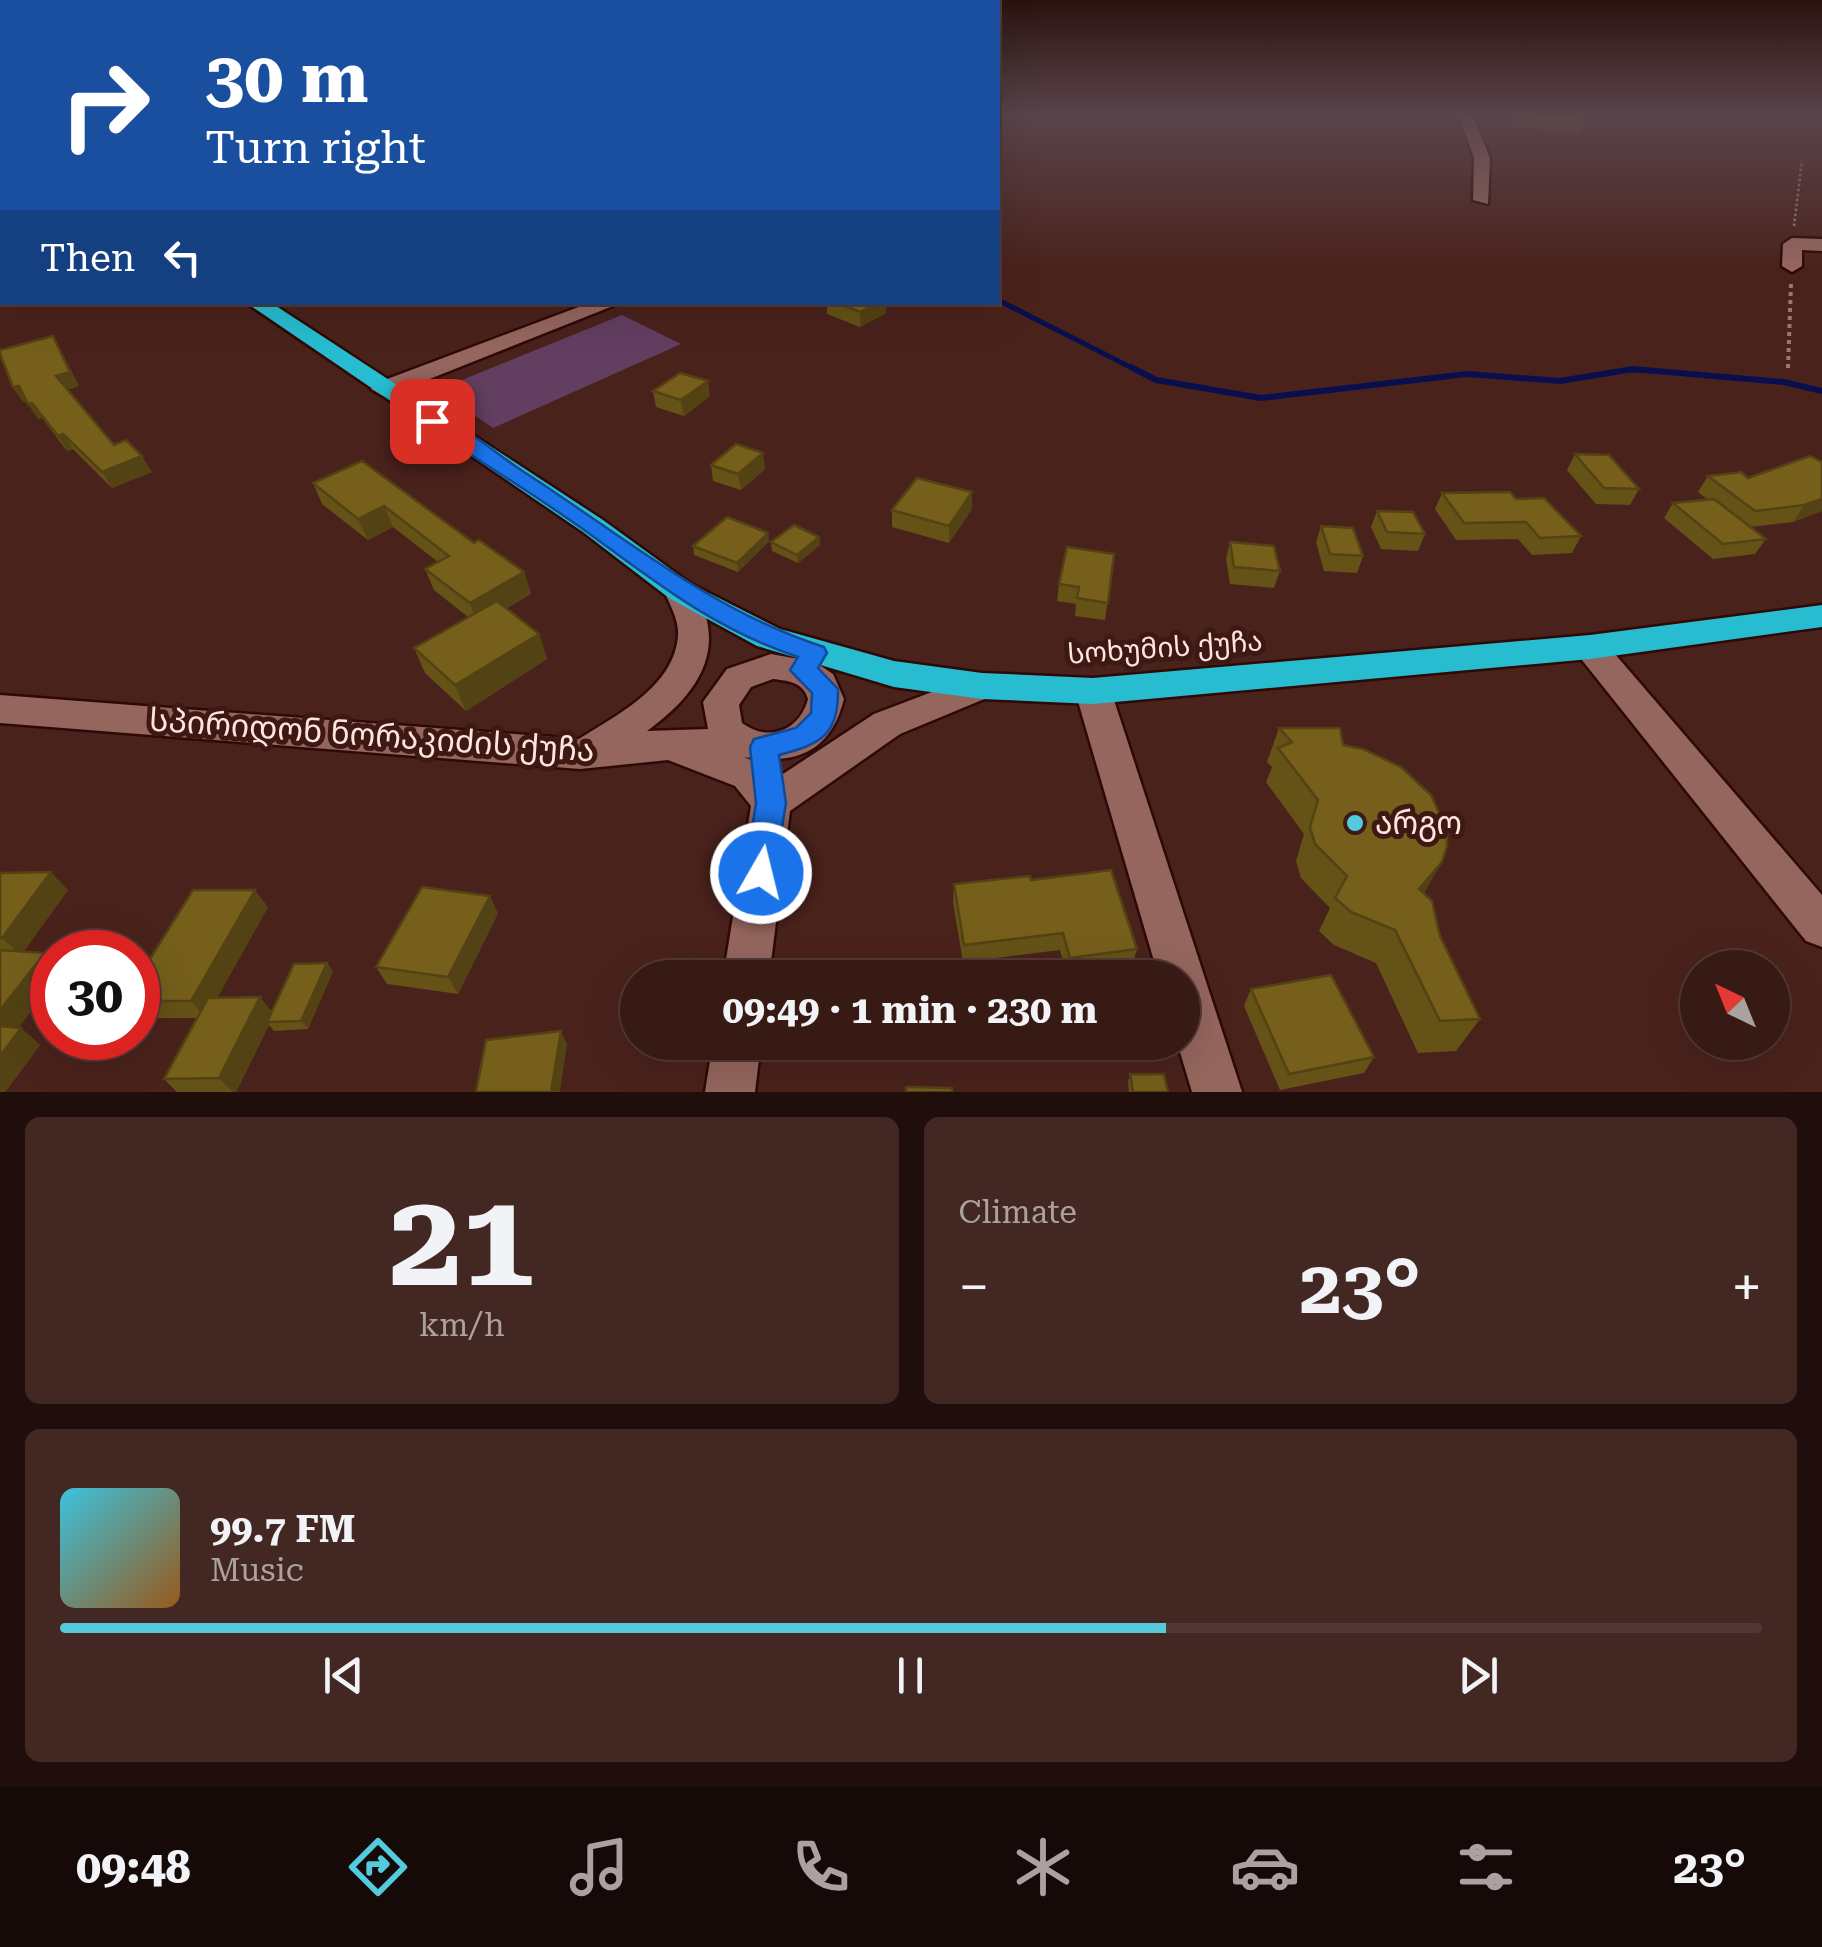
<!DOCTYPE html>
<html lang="en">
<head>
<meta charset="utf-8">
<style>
	body { margin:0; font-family:"Roboto Serif","Noto Sans Georgian",serif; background:#432722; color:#f1f3f6; height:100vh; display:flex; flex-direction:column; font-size:38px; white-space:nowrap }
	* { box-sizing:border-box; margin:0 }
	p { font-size:32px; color:#aba1a0 }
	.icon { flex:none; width:55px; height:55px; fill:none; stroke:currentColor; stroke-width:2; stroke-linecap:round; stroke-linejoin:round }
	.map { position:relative; height:1092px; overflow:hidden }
	.panel { display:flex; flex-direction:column; gap:25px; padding:25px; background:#1f0e0c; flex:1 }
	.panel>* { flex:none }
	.banner { position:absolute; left:0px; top:0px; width:1000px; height:305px; box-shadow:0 10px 40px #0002,0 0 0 2px #523834; background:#1a4fa0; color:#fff; overflow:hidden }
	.needle { width:65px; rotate:317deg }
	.buttons { position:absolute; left:1680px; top:950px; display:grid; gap:20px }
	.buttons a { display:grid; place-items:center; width:110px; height:110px; border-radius:50%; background:#381a15; box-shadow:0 10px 40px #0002,0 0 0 2px #523834; font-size:50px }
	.speed { position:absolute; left:30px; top:930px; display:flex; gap:20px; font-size:50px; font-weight:700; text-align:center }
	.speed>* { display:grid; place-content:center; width:130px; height:130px; border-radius:50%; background:#381a15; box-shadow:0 10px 40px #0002,0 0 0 2px #523834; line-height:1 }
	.speed .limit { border:15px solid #d22; background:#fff; color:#111 }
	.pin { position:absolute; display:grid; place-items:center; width:85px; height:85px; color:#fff; margin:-42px; border-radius:20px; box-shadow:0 5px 15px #0006 }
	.me { position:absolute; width:110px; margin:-55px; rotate:8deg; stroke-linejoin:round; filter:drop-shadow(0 0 8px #0008) }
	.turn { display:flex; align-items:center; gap:35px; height:210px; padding:0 40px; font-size:45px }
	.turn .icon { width:130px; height:130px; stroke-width:2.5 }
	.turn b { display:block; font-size:70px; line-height:85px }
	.then { display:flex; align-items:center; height:95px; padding:0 40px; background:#0003; gap:20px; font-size:38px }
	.big { font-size:75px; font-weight:700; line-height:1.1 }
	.panel .widget { flex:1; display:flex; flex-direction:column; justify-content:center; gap:15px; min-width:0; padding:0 35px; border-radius:15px; background:#432722 }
	.panel .dial { align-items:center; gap:0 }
	.dial b { font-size:130px; line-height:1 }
	.song { display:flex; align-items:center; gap:30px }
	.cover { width:120px; height:120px; border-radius:15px; background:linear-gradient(135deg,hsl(190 70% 55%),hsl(30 70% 35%)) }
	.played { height:10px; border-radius:5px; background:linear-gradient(90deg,#54cadd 65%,#523834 65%) }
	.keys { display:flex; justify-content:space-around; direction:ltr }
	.heat { display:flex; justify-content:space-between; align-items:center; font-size:55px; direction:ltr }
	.panel .tiles { flex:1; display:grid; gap:25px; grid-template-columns:1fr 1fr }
	.widget:last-child { grid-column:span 2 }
	.trip { position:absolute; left:620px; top:960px; width:580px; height:100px; border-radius:50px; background:#381a15; box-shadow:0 10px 40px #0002,0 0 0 2px #523834; font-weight:700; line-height:100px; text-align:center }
	.dock { display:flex; height:160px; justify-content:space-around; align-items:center; background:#160a08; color:#aba1a0 }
	.dock .icon { width:70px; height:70px }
	.dock .current { color:#54cadd }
	.dock b { font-size:45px; color:#f1f3f6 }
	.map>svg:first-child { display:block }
</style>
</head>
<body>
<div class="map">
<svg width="1822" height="1092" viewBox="0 0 1822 1092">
	<rect width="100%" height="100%" fill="#4a221c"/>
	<polygon fill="#623e60" points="622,315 681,344 493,428 437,390"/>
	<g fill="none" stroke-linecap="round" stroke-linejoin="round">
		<g stroke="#090f4d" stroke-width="5">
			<polyline points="998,300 1136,370"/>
			<polyline points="1627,370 1644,370"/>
		</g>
		<polyline stroke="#090f4d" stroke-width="6" points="1131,367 1156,380 1261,398 1467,374 1560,381 1633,369 1784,382 1822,391"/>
		<defs>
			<g id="minor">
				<polygon points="1459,116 1473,116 1490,158 1488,204 1473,200 1474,158"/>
				<polygon points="1792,238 1822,239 1822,251 1802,250 1802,266 1792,272 1782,266 1783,244"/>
				<polygon points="592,302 623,302 392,394 383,396 371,389 374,384"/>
				<path d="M680,580L691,584C730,645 701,692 647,731L708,729L703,702L727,669L771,654L815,662L833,674L844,699C830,754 794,765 744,757L783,774L874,714L982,673L994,677L1000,686L994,695L900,734L790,811L769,978H723L751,806L735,786L668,760L580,769L0,723V695L579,739C617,715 675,686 678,635C679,620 670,605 664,591L669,584ZM773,679C789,681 803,682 808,699C800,730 769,743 742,723L739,705L751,687Z"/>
				<polygon points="1590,635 1602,639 1822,895 1822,947 1806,941 1578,655 1573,647 1578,639"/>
				<polygon points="1093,678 1105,682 1111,691 1242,1092 1192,1092 1177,1042 1182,1042 1182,978 1159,978 1075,691 1081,682"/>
				<polygon points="713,1042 761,1042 755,1092 705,1092"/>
			</g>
			<g id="highway">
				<rect x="0" y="127" width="2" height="10"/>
				<polygon points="245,302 270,302 603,520 691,584 780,629 894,661 982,673 1093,678 1590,635 1822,605 1822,627 1590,659 1093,704 982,699 894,687 757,646 669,598 583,532"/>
			</g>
		</defs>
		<use href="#minor" stroke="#2e0906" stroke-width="5"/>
		<use href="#highway" stroke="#2e0906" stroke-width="5"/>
		<polyline stroke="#997771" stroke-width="2.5" stroke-dasharray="2.5 2.5" stroke-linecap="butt" points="1794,226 1802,161"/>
		<polyline stroke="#997771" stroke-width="4" stroke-dasharray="4 4" stroke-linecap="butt" points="1788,368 1791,284"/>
		<use href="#minor" fill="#94665e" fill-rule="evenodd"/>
		<use href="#highway" fill="#27bcd0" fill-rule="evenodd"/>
	</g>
	<g fill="#655217">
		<polygon points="1512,116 1578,116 1582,125 1579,133 1511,126"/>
		<polygon points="827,302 885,302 886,313 860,327 827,314"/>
		<polygon points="53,336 79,386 67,390 114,445 152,472 112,488 73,449 67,451 42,418 38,419 27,402 23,402 13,387"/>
		<polygon points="653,391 710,396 684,416 656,407"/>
		<polygon points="1575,454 1639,489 1630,505 1596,504 1567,470"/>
		<polygon points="362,461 474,543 524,572 531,594 507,608 539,634 547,659 466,711 425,673 414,648 468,617 434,590 425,569 438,562 393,527 368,540 322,504 313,483"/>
		<polygon points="711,465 765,469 741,490 713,481"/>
		<polygon points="1708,476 1748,478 1822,511 1793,522 1750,527 1766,539 1755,554 1713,559 1664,518 1673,503 1708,500 1698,492"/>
		<polygon points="1442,493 1516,499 1581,536 1572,553 1532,555 1518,539 1456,540 1435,509"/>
		<polygon points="972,509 949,543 892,527 892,510"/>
		<polygon points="1377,511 1425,534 1418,551 1381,549 1371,527"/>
		<polygon points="1321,526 1363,556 1357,573 1324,571 1316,542"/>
		<polygon points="768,533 769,541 738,572 694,555 693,546"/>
		<polygon points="819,537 820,545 798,563 772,551 771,542"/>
		<polygon points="1230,542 1280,571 1274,588 1230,584 1226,559"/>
		<polygon points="1114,554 1105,620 1075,616 1076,604 1057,601 1059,584"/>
		<polygon points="1279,728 1343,745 1424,893 1440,936 1480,1019 1456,1051 1418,1053 1376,963 1334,945 1319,931 1330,908 1301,878 1296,861 1304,834 1266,782 1272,767 1267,762"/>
		<polygon points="0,873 68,890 23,952 45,953 52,961 52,983 18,1028 21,1028 40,1045 5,1092 0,1092"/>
		<polygon points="1031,880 1137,949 1132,966 1067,975 1060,950 963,962 953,902 954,884"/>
		<polygon points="268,907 217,998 272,1011 333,971 308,1029 274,1031 269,1025 236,1092 177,1092 164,1079 197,1018 139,1018 138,1016 138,978"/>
		<polygon points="498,913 458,994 387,984 376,967"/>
		<polygon points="1251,989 1374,1057 1364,1073 1280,1090 1244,1006"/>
		<polygon points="1130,1074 1168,1092 1129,1092 1128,1082"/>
	</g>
	<g fill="#534213">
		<polygon points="404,302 422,302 405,307"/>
		<polygon points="878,302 885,302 886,313 860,327 860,312"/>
		<polygon points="53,336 61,351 79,386 65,391 56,376"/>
		<polygon points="708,381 710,396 684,416 681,400"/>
		<polygon points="19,386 29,401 23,402 13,387"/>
		<polygon points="32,403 42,418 38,419 28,404"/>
		<polygon points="63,434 73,449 67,451 58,436"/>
		<polygon points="763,453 765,469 741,490 738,474"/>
		<polygon points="142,456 152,472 112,488 102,472"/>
		<polygon points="972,492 972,509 949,543 949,526"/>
		<polygon points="1822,499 1822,511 1793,522 1804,505"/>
		<polygon points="384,506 393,527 368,540 358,519"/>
		<polygon points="768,533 769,541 738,572 737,563"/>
		<polygon points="819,537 820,545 798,563 797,555"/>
		<polygon points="524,572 531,594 478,625 470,603"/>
		<polygon points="539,634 547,659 466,711 455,685"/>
		<polygon points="1442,862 1423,895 1419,889"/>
		<polygon points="51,872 68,890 20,955 2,938"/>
		<polygon points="255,890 268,907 206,1018 191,1001"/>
		<polygon points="490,896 498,913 458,994 448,977"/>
		<polygon points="45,953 52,961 52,983 8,1042 0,1035 0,1010"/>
		<polygon points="327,963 333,971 308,1029 301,1021"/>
		<polygon points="260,997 274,1014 267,1022 269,1025 236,1092 233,1092 219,1078"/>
		<polygon points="21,1028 40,1045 5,1092 0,1092 0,1056"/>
		<polygon points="561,1031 567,1044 560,1092 551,1092"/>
	</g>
	<g fill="#765f1b" stroke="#534213" stroke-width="2.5">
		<polygon points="1514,116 1578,116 1582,125 1514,119"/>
		<polygon points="834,302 878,302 860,312"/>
		<polygon points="53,336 70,372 56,376 114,445 126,440 142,456 102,472 63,434 58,436 32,403 28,404 19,386 13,387 0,354 0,350"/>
		<polygon points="680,373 708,381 681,400 653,391"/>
		<polygon points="736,444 763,453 738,474 711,465"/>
		<polygon points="1575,454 1609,455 1639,489 1604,488"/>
		<polygon points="1810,456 1822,462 1822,499 1804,505 1755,511 1708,476 1741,472 1748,478"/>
		<polygon points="362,461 474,543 479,540 524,572 470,603 425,569 449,556 384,506 358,519 313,483"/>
		<polygon points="917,478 972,492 949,526 892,510"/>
		<polygon points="1510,492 1516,499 1544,498 1581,536 1540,538 1526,522 1464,523 1442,493"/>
		<polygon points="1714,499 1766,539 1723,544 1673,503"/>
		<polygon points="1377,511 1413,512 1425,534 1387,532"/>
		<polygon points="727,517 768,533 737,563 693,546"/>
		<polygon points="794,525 819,537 797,555 771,542"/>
		<polygon points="1321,526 1353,528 1363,556 1330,554"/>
		<polygon points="1230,542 1274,546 1280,571 1234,567"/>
		<polygon points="1067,547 1114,554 1108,603 1077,598 1079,587 1059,584"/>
		<polygon points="497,601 539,634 455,685 414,648"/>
		<polygon points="1279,728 1340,728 1343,745 1363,749 1401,767 1431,795 1447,830 1447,846 1442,862 1419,889 1432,901 1440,936 1480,1019 1440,1021 1395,930 1351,912 1335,898 1347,876 1315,844 1310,827 1318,800 1278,748 1292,742"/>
		<polygon points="1111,870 1137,949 1070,958 1063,933 964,945 954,884 1030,876 1031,880"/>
		<polygon points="51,872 2,938 0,938 0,873"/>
		<polygon points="422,887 490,896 448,977 376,967"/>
		<polygon points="193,890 255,890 191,1001 138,1001 138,978"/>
		<polygon points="0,950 45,953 0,1010"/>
		<polygon points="327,963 301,1021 267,1022 294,964"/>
		<polygon points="1331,975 1374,1057 1289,1074 1251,989"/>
		<polygon points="260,997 219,1078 164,1079 208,998"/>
		<polygon points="0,1026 21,1028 0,1056"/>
		<polygon points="561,1031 551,1092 476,1092 486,1040"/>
		<polygon points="1130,1074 1164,1074 1168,1092 1133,1092"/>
		<polygon points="906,1087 952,1088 952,1092 906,1092"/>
	</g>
	<linearGradient id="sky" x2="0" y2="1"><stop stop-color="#29130f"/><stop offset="0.43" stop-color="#5a444b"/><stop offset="1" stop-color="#5a444b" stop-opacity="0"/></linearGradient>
	<rect width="1822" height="269" fill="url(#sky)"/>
	<path fill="#1a73e8" stroke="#114b97" stroke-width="2.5" d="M432,415C464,424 496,454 524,472C622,535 711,611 824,647L827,653L818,668L838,689C839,735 821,744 779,755L786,803L773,883L761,887L750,883L745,873L756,803L750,747L754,739L796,728L811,713L812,693L790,670L798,657C714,629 657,583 587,532C534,494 479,461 425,425L422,421Z"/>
	<circle fill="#54cadd" stroke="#3e1813" stroke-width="4" cx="1355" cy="823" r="10"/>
	<g text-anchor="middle" stroke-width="10" stroke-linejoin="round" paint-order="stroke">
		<g font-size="28" fill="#fee3de" stroke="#3e1813">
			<text transform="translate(1165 647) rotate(-4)" y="10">სოხუმის ქუჩა</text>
		</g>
		<g font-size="32" fill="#fee3de" stroke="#3e1813">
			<text transform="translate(372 735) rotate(4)" y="11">სპირიდონ ნორაკიძის ქუჩა</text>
		</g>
		<g font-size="32" fill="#fee3de" stroke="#3e1813" text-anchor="start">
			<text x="1375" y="834">არგო</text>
		</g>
	</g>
</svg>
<div class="buttons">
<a><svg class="needle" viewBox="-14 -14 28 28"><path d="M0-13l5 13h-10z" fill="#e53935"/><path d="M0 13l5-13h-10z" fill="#aba1a0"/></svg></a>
</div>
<div class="speed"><div class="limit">30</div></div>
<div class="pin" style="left:432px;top:421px;background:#d93025"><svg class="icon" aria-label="arrive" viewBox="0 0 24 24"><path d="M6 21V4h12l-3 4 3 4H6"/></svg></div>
<svg class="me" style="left:761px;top:873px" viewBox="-20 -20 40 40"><circle r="17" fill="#1a73e8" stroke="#fff" stroke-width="3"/><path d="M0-11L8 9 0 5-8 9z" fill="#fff"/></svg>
<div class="trip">09:49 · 1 min · 230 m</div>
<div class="banner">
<div class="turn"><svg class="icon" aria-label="right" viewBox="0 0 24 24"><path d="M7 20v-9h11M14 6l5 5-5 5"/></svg><div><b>30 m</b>Turn right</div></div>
<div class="then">Then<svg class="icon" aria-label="left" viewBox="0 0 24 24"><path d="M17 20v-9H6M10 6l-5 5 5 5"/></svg></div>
</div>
</div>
<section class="panel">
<div class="tiles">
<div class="widget dial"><b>21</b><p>km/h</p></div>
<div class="widget"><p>Climate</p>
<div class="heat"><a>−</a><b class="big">23°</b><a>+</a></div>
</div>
<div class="widget">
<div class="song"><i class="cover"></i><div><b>99.7 FM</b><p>Music</p></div></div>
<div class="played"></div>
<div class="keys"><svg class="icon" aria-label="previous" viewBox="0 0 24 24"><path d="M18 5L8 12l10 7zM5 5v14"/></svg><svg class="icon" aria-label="pause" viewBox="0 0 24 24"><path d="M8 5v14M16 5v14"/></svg><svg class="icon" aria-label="next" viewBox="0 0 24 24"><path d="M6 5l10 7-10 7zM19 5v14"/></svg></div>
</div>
</div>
</section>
<nav class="dock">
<b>09:48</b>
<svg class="icon current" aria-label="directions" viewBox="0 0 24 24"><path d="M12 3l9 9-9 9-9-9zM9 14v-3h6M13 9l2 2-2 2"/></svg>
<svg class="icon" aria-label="music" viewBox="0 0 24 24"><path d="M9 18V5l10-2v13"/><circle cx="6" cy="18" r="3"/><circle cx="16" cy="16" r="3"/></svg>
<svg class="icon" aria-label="phone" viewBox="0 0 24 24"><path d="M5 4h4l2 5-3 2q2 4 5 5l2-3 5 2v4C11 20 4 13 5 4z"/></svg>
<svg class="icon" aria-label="climate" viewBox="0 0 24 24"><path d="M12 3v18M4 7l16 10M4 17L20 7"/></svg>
<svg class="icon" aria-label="car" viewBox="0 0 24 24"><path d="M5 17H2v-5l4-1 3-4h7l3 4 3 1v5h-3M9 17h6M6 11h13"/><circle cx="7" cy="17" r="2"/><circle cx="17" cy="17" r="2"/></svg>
<svg class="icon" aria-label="filters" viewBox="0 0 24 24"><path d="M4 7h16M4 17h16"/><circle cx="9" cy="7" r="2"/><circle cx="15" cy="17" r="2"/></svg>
<b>23°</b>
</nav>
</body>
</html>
